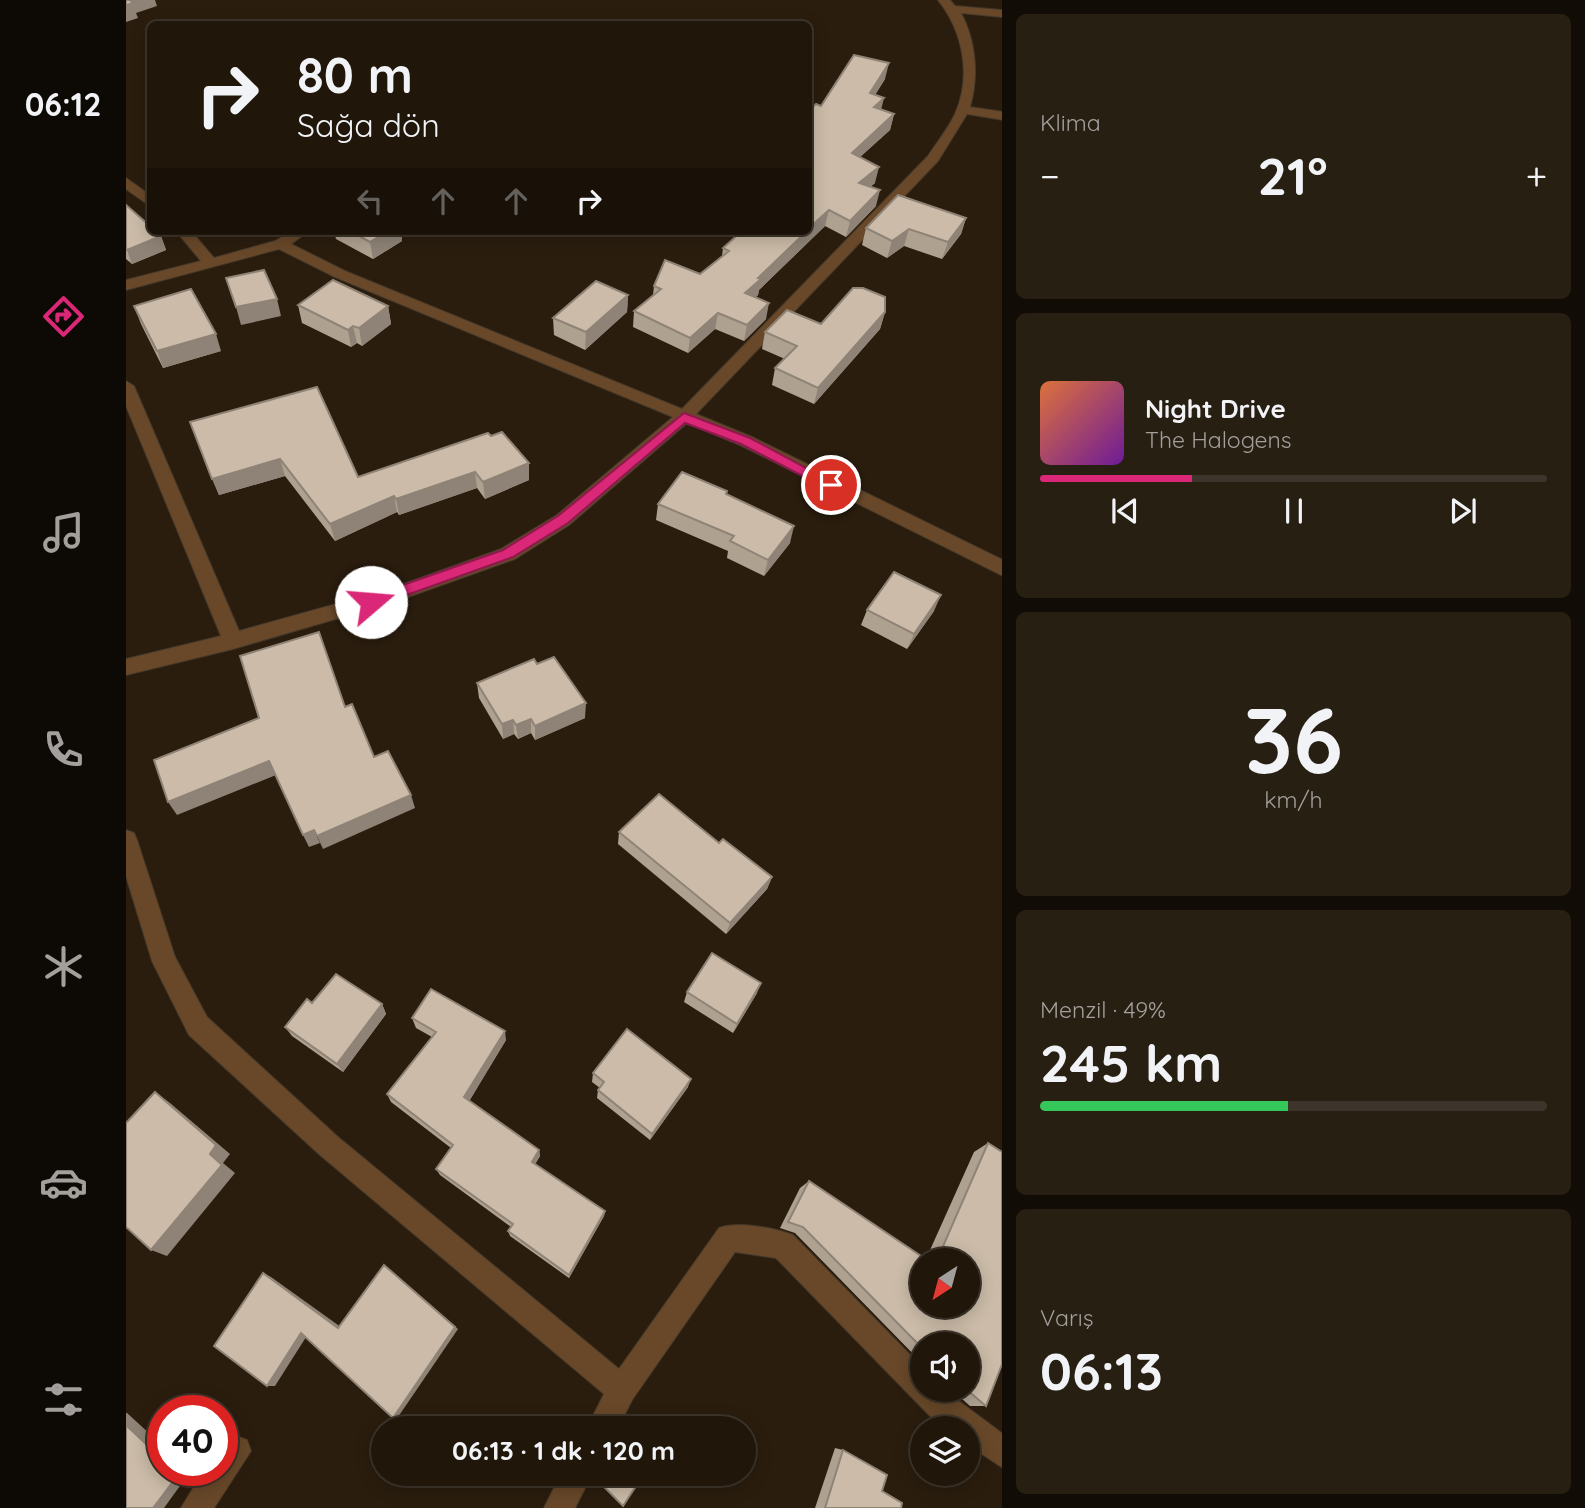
<!DOCTYPE html>
<html lang="tr">
<head>
<meta charset="utf-8">
<style>
	body { margin:0; font-family:Quicksand,sans-serif; background:#281f13; color:#f1f3f6; height:100vh; display:flex; flex-direction:column; font-size:26px; white-space:nowrap }
	* { box-sizing:border-box; margin:0 }
	p { font-size:23px; color:#a29f9c }
	.icon { flex:none; width:38px; height:38px; fill:none; stroke:currentColor; stroke-width:2; stroke-linecap:round; stroke-linejoin:round }
	.map { position:relative; flex:1; overflow:hidden }
	.drawer { display:flex; flex-direction:column; gap:14px; padding:14px; background:#120c06; width:583px }
	.drawer>* { flex:none }
	.top-card { position:absolute; left:21px; top:21px; width:665px; height:214px; border-radius:10px; box-shadow:0 4px 18px #0003,0 0 0 2px #3d352b; background:#20160a; color:#f1f3f6; overflow:hidden }
	.needle { width:46px; rotate:216deg }
	.controls { position:absolute; left:784px; top:1248px; display:grid; gap:14px }
	.controls a { display:grid; place-items:center; width:70px; height:70px; border-radius:50%; background:#20160a; box-shadow:0 4px 18px #0003,0 0 0 2px #3d352b; font-size:35px }
	.speed { position:absolute; left:21px; top:1395px; display:flex; gap:14px; font-size:35px; font-weight:700; text-align:center }
	.speed>* { display:grid; place-content:center; width:91px; height:91px; border-radius:50%; background:#20160a; box-shadow:0 4px 18px #0003,0 0 0 2px #3d352b; line-height:1 }
	.speed .limit { border:10px solid #d22; background:#fff; color:#111 }
	.pin { position:absolute; display:grid; place-items:center; width:60px; height:60px; color:#fff; margin:-30px; border:4px solid #fff; border-radius:50%; box-shadow:0 2px 7px #0007 }
	.me { position:absolute; width:77px; margin:-38px; rotate:72deg; stroke-linejoin:round; filter:drop-shadow(0 0 5px #0008) }
	.turn { display:flex; align-items:center; gap:24px; height:147px; padding:0 35px; font-size:32px }
	.turn .icon { width:91px; height:91px; stroke-width:2.5 }
	.turn b { display:block; font-size:49px; line-height:60px }
	.lanes { display:flex; align-items:center; height:66px; padding:0 35px; background:#0003; justify-content:center; gap:35px; direction:ltr }
	.lanes .off { opacity:.35 }
	.big { font-size:52px; font-weight:700; line-height:1.1 }
	.drawer .card { flex:1; display:flex; flex-direction:column; justify-content:center; gap:10px; min-width:0; padding:0 24px; border-radius:10px; background:#281f13 }
	.drawer .dial { align-items:center; gap:0 }
	.dial b { font-size:91px; line-height:1 }
	.song { display:flex; align-items:center; gap:21px }
	.cover { width:84px; height:84px; border-radius:10px; background:linear-gradient(135deg,hsl(20 70% 55%),hsl(280 70% 35%)) }
	.played { height:7px; border-radius:4px; background:linear-gradient(90deg,#db2777 30%,#3d352b 30%) }
	.keys { display:flex; justify-content:space-around; direction:ltr }
	.heat { display:flex; justify-content:space-between; align-items:center; font-size:38px; direction:ltr }
	.charge { height:10px; border-radius:5px; background:linear-gradient(90deg,#34c759 49%,#3d352b 0) }
	.trip { position:absolute; left:245px; top:1416px; width:385px; height:70px; border-radius:35px; background:#20160a; box-shadow:0 4px 18px #0003,0 0 0 2px #3d352b; font-weight:700; line-height:70px; text-align:center }
	main { display:flex; flex:1; min-height:0 }
	.dock { display:flex; flex-direction:column; width:126px; justify-content:space-around; align-items:center; background:#0d0904; color:#a29f9c }
	.dock .icon { width:49px; height:49px }
	.dock .current { color:#db2777 }
	.dock b { font-size:32px; color:#f1f3f6 }
	.map>svg:first-child { display:block }
</style>
</head>
<body>
<main>
<nav class="dock">
<b>06:12</b>
<svg class="icon current" aria-label="directions" viewBox="0 0 24 24"><path d="M12 3l9 9-9 9-9-9zM9 14v-3h6M13 9l2 2-2 2"/></svg>
<svg class="icon" aria-label="music" viewBox="0 0 24 24"><path d="M9 18V5l10-2v13"/><circle cx="6" cy="18" r="3"/><circle cx="16" cy="16" r="3"/></svg>
<svg class="icon" aria-label="phone" viewBox="0 0 24 24"><path d="M5 4h4l2 5-3 2q2 4 5 5l2-3 5 2v4C11 20 4 13 5 4z"/></svg>
<svg class="icon" aria-label="climate" viewBox="0 0 24 24"><path d="M12 3v18M4 7l16 10M4 17L20 7"/></svg>
<svg class="icon" aria-label="car" viewBox="0 0 24 24"><path d="M5 17H2v-5l4-1 3-4h7l3 4 3 1v5h-3M9 17h6M6 11h13"/><circle cx="7" cy="17" r="2"/><circle cx="17" cy="17" r="2"/></svg>
<svg class="icon" aria-label="filters" viewBox="0 0 24 24"><path d="M4 7h16M4 17h16"/><circle cx="9" cy="7" r="2"/><circle cx="15" cy="17" r="2"/></svg>
</nav>
<div class="map">
<svg width="877" height="1508" viewBox="0 0 877 1508">
	<rect width="100%" height="100%" fill="#2a1d0e"/>
	<g fill="none" stroke-linecap="round" stroke-linejoin="round">
		<defs>
			<g id="minor">
				<path d="M812,0H824L829,6L877,10V17L835,13C850,41 853,76 844,107L877,112V120L841,114L812,161L570,414L626,437L877,560V576L614,445L561,423L443,525L389,559L268,602L107,649L0,675V659L95,636L0,406V381L8,386L113,631L264,589L375,549L431,515L547,417L209,277L153,249L0,290V280L75,261L50,231H65L88,258L149,241L166,231H183L165,244L219,271L556,409L802,156C811,142 822,129 829,114C846,76 837,31 812,0Z"/>
				<polygon points="0,178 24,195 24,206 0,189"/>
				<path d="M0,830L8,833L11,840L49,957L81,1017L212,1137L493,1369L593,1228C612,1221 648,1228 667,1235L796,1367V1390H818L877,1434V1468L842,1445V1428H819L804,1416L650,1258L609,1252L506,1400L492,1428H461L478,1394L194,1155L63,1035L26,961L0,876Z"/>
				<polygon points="110,1436 121,1440 125,1451 88,1508 55,1508 78,1470 96,1470 96,1445"/>
				<polygon points="435,1474 466,1474 449,1508 418,1508"/>
			</g>
		</defs>
		<use href="#minor" stroke="#44382a" stroke-width="2"/>
		<use href="#minor" fill="#684829" fill-rule="evenodd"/>
	</g>
	<g fill="#afa190" fill-rule="evenodd">
		<polygon points="759,79 749,95 755,110 768,114 764,130 734,157 749,183 744,187 750,206 720,237 699,226 633,290 632,295 630,297 640,319 618,341 589,329 562,353 507,327 508,311 527,295 528,286 574,274 596,256 597,248 682,231 695,106"/>
		<polygon points="0,205 35,236 40,250 6,264 0,259"/>
		<polygon points="840,218 835,234 816,259 778,246 761,258 736,245 740,228"/>
		<polygon points="208,231 275,231 276,241 247,259 210,239"/>
		<polygon points="502,295 501,312 459,350 428,335 427,318"/>
		<polygon points="172,305 262,306 265,324 236,346 231,343 225,347 176,323"/>
		<polygon points="8,306 95,351 37,368 15,324"/>
		<polygon points="759,312 754,329 688,404 646,385 649,368 659,359 636,349 639,332"/>
		<polygon points="64,422 232,477 362,433 403,480 359,499 351,488 273,515 271,512 209,541 159,476 93,495"/>
		<polygon points="601,494 664,543 638,576 601,558 602,551 530,520 532,504"/>
		<polygon points="741,610 808,611 781,649 735,625"/>
		<polygon points="411,664 459,718 409,740 405,733 392,739 388,734 377,739 353,698 351,683"/>
		<polygon points="493,832 646,877 641,889 600,934 492,844"/>
		<polygon points="561,992 631,993 607,1033 558,1002"/>
		<polygon points="186,1003 256,1004 260,1014 217,1072 166,1036 159,1027"/>
		<polygon points="286,1018 380,1040 343,1101 413,1150 414,1156 409,1164 479,1211 478,1216 443,1278 384,1236 382,1231 385,1227 314,1175 310,1169 325,1148 265,1102 261,1094 306,1037 290,1028"/>
		<polygon points="467,1073 562,1087 524,1140 471,1098 472,1090 474,1088 466,1082"/>
		<path d="M862,1143L860,1406H844L826,1390H842L796,1344V1363L669,1233L654,1228L674,1188L683,1181L800,1259L848,1152ZM796,1260H842L796,1306Z"/>
		<polygon points="709,1448 717,1450 756,1491 775,1508 689,1508"/>
	</g>
	<g fill="#8e8376">
		<polygon points="2,0 29,0 31,6 10,13 12,18 0,22 0,5"/>
		<polygon points="763,63 759,79 740,109 744,93"/>
		<polygon points="758,98 754,114 748,107"/>
		<polygon points="768,114 764,130 722,168 726,153"/>
		<polygon points="753,167 749,183 729,199 733,183"/>
		<polygon points="754,190 750,206 720,237 724,221"/>
		<polygon points="703,210 699,226 633,290 632,295 617,309 619,293 632,278 681,231 682,231 682,229"/>
		<polygon points="840,218 835,234 816,259 822,242"/>
		<polygon points="783,229 778,246 761,258 766,241"/>
		<polygon points="262,231 275,231 276,241 247,259 244,242"/>
		<polygon points="35,236 40,250 6,264 1,250"/>
		<polygon points="502,295 501,312 459,350 460,332"/>
		<polygon points="151,299 155,316 115,325 110,307"/>
		<polygon points="643,303 640,319 618,341 621,325"/>
		<polygon points="262,306 265,324 236,346 233,328"/>
		<polygon points="759,312 754,329 688,404 692,388"/>
		<polygon points="592,313 589,329 562,353 564,338"/>
		<polygon points="227,326 231,343 225,347 222,330"/>
		<polygon points="90,334 95,351 37,368 31,351"/>
		<polygon points="154,459 159,476 93,495 86,479"/>
		<polygon points="403,463 403,480 359,499 357,482"/>
		<polygon points="349,472 351,488 273,515 270,499"/>
		<polygon points="268,496 271,512 209,541 204,524"/>
		<polygon points="668,526 664,543 638,576 642,560"/>
		<polygon points="815,595 808,611 781,649 788,634"/>
		<polygon points="460,703 459,718 409,740 409,726"/>
		<polygon points="405,719 405,733 392,739 390,725"/>
		<polygon points="387,720 388,734 377,739 376,724"/>
		<polygon points="143,761 150,775 51,815 42,802"/>
		<polygon points="285,795 289,808 197,849 191,836"/>
		<polygon points="188,830 194,843 183,847 177,835"/>
		<polygon points="646,877 641,889 600,934 604,923"/>
		<polygon points="635,983 631,993 607,1033 611,1024"/>
		<polygon points="256,1004 260,1014 217,1072 211,1064"/>
		<polygon points="379,1031 380,1040 341,1105 338,1097"/>
		<polygon points="565,1079 562,1087 524,1140 526,1134"/>
		<polygon points="29,1092 44,1103 104,1154 97,1163 109,1173 41,1256 25,1250 84,1154"/>
		<polygon points="413,1150 414,1156 407,1168 406,1162"/>
		<polygon points="479,1211 478,1216 443,1278 443,1275"/>
		<polygon points="258,1265 332,1329 272,1417 267,1418"/>
		<polygon points="137,1273 145,1277 219,1330 212,1328"/>
		<polygon points="175,1333 182,1334 149,1386 141,1386"/>
		<polygon points="0,1413 1,1413 37,1446 37,1460 0,1425"/>
		<polygon points="47,1470 62,1470 64,1472 38,1508 27,1508"/>
	</g>
	<g fill="#cbbba8" stroke="#8e8376" stroke-width="2">
		<polygon points="0,0 3,0 7,3 0,5"/>
		<polygon points="728,55 763,63 744,93 758,98 748,107 768,114 726,153 753,167 733,183 754,190 724,221 703,210 682,229 682,111 690,104 695,106"/>
		<polygon points="772,195 840,218 822,242 783,229 766,241 740,228"/>
		<polygon points="0,205 24,226 24,231 30,231 35,236 1,250 0,249"/>
		<polygon points="224,231 262,231 244,242"/>
		<polygon points="616,231 681,231 632,278 635,279 619,293 643,303 621,325 592,313 564,338 508,311 535,289 528,286 539,260 574,274 603,251 597,248"/>
		<polygon points="138,270 151,299 110,307 100,278"/>
		<polygon points="207,280 262,306 233,328 227,326 222,330 172,305"/>
		<polygon points="470,281 502,295 460,332 427,318"/>
		<polygon points="727,288 737,288 759,297 759,312 692,388 649,368 671,346 639,332 661,310 695,324"/>
		<polygon points="65,289 90,334 31,351 8,306"/>
		<polygon points="191,387 232,477 362,433 365,436 376,432 403,463 357,482 349,472 270,499 268,496 204,524 154,459 86,479 64,422"/>
		<polygon points="556,472 601,491 600,494 668,526 642,560 604,541 608,536 532,504"/>
		<polygon points="768,572 815,595 788,634 741,610"/>
		<polygon points="193,632 219,707 226,704 248,757 262,751 285,795 191,836 188,830 177,835 143,761 42,802 28,760 133,718 114,656"/>
		<polygon points="428,657 460,703 409,726 405,719 390,725 387,720 376,724 351,683 408,659 411,664"/>
		<polygon points="533,794 593,843 597,839 646,877 604,923 493,832"/>
		<polygon points="586,953 635,983 611,1024 561,992"/>
		<polygon points="210,974 256,1004 211,1064 159,1027 181,999 186,1003"/>
		<polygon points="305,989 379,1031 338,1097 413,1150 406,1162 479,1211 443,1275 382,1231 387,1224 310,1169 327,1145 261,1094 310,1032 286,1018"/>
		<polygon points="501,1029 565,1079 526,1134 472,1090 478,1082 467,1073"/>
		<polygon points="29,1092 90,1145 84,1154 96,1165 25,1250 0,1227 0,1123"/>
		<polygon points="862,1143 876,1152 876,1364 860,1406 841,1390 842,1344 796,1344 796,1348 677,1227 662,1222 683,1181 801,1260 796,1260 796,1306 842,1306 842,1260 811,1260"/>
		<polygon points="258,1265 329,1327 267,1418 175,1333 141,1386 88,1346 137,1273 212,1328"/>
		<polygon points="0,1425 37,1460 37,1470 47,1470 52,1475 27,1508 0,1508"/>
		<polygon points="717,1450 761,1475 756,1491 776,1503 775,1508 699,1508"/>
		<polygon points="477,1474 518,1474 497,1506 472,1481"/>
	</g>
	<polygon fill="#db2777" stroke="#8e194d" stroke-width="2" points="558,413 624,438 712,485 705,489 700,488 615,444 559,423 442,523 387,557 250,606 240,606 240,598 377,550 432,516"/>
</svg>
<div class="controls">
<a><svg class="needle" viewBox="-14 -14 28 28"><path d="M0-13l5 13h-10z" fill="#e53935"/><path d="M0 13l5-13h-10z" fill="#a29f9c"/></svg></a>
<a><svg class="icon" aria-label="sound" viewBox="0 0 24 24"><path d="M4 9h4l5-4v14l-5-4H4zM17 9q2 3 0 6"/></svg></a>
<a><svg class="icon" aria-label="layers" viewBox="0 0 24 24"><path d="M12 4l9 5-9 5-9-5zM3 14l9 5 9-5"/></svg></a>
</div>
<div class="speed"><div class="limit">40</div></div>
<div class="pin" style="left:705px;top:485px;background:#d93025"><svg class="icon" aria-label="arrive" viewBox="0 0 24 24"><path d="M6 21V4h12l-3 4 3 4H6"/></svg></div>
<svg class="me" style="left:245px;top:602px" viewBox="-20 -20 40 40"><circle r="19" fill="#fff"/><path d="M0-13L10 11 0 6-10 11z" fill="#db2777"/></svg>
<div class="trip">06:13 · 1 dk · 120 m</div>
<div class="top-card">
<div class="turn"><svg class="icon" aria-label="right" viewBox="0 0 24 24"><path d="M7 20v-9h11M14 6l5 5-5 5"/></svg><div><b>80 m</b>Sağa dön</div></div>
<div class="lanes"><svg class="icon off" aria-label="left" viewBox="0 0 24 24"><path d="M17 20v-9H6M10 6l-5 5 5 5"/></svg><svg class="icon off" aria-label="ahead" viewBox="0 0 24 24"><path d="M12 20V5M6 11l6-6 6 6"/></svg><svg class="icon off" aria-label="ahead" viewBox="0 0 24 24"><path d="M12 20V5M6 11l6-6 6 6"/></svg><svg class="icon" aria-label="right" viewBox="0 0 24 24"><path d="M7 20v-9h11M14 6l5 5-5 5"/></svg></div>
</div>
</div>
<section class="drawer">
<div class="card"><p>Klima</p>
<div class="heat"><a>−</a><b class="big">21°</b><a>+</a></div>
</div>
<div class="card">
<div class="song"><i class="cover"></i><div><b>Night Drive</b><p>The Halogens</p></div></div>
<div class="played"></div>
<div class="keys"><svg class="icon" aria-label="previous" viewBox="0 0 24 24"><path d="M18 5L8 12l10 7zM5 5v14"/></svg><svg class="icon" aria-label="pause" viewBox="0 0 24 24"><path d="M8 5v14M16 5v14"/></svg><svg class="icon" aria-label="next" viewBox="0 0 24 24"><path d="M6 5l10 7-10 7zM19 5v14"/></svg></div>
</div>
<div class="card dial"><b>36</b><p>km/h</p></div>
<div class="card"><p>Menzil · 49%</p><b class="big">245 km</b><div class="charge"></div></div>
<div class="card"><p>Varış</p><b class="big">06:13</b></div>
</section>
</main>
</body>
</html>
